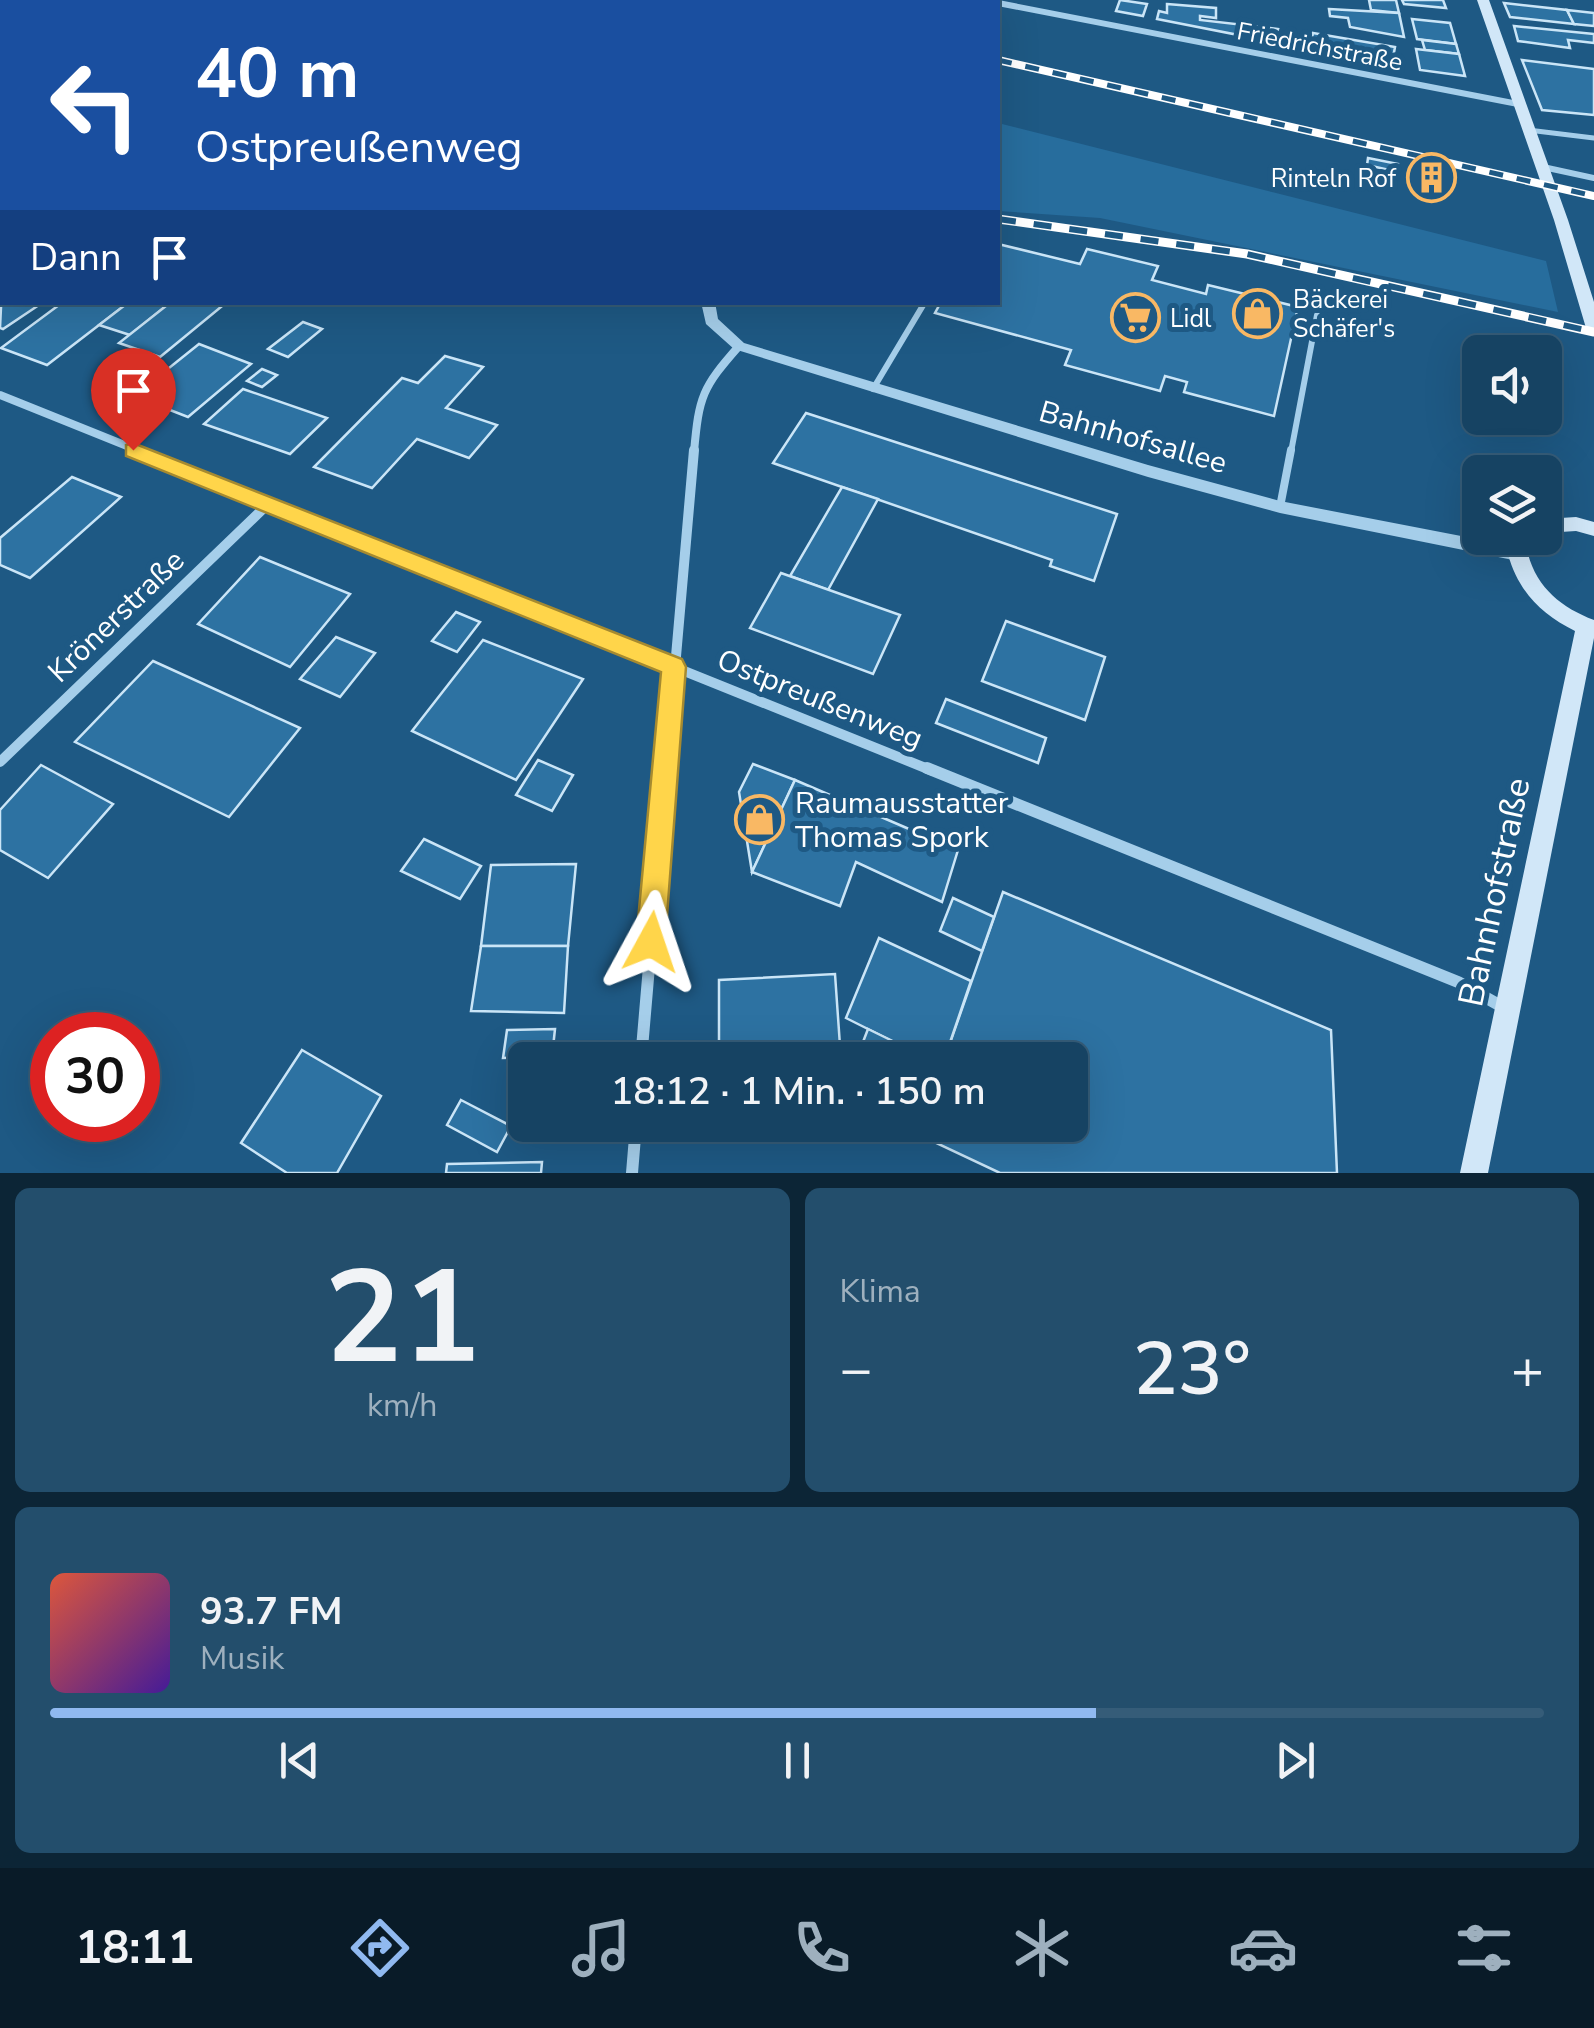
<!DOCTYPE html>
<html lang="de">
<head>
<meta charset="utf-8">
<style>
	body { margin:0; font-family:"Nunito Sans",sans-serif; background:#234e6c; color:#f1f3f6; height:100vh; display:flex; flex-direction:column; font-size:38px; white-space:nowrap }
	* { box-sizing:border-box; margin:0 }
	p { font-size:32px; color:#9eb0be }
	.icon { flex:none; width:55px; height:55px; fill:none; stroke:currentColor; stroke-width:2; stroke-linecap:round; stroke-linejoin:round }
	.map { position:relative; height:1173px; overflow:hidden }
	.drawer { display:flex; flex-direction:column; gap:15px; padding:15px; background:#0c2536; flex:1 }
	.drawer>* { flex:none }
	.top-card { position:absolute; left:0px; top:0px; width:1000px; height:305px; box-shadow:0 10px 40px #0002,0 0 0 2px #355c78; background:#1a4fa0; color:#fff; overflow:hidden }
	.buttons { position:absolute; left:1462px; top:335px; display:grid; gap:20px }
	.buttons a { display:grid; place-items:center; width:100px; height:100px; border-radius:15px; background:#164363; box-shadow:0 10px 40px #0002,0 0 0 2px #355c78; font-size:50px }
	.speed { position:absolute; left:30px; top:1012px; display:flex; gap:20px; font-size:50px; font-weight:700; text-align:center }
	.speed>* { display:grid; place-content:center; width:130px; height:130px; border-radius:50%; background:#164363; box-shadow:0 10px 40px #0002,0 0 0 2px #355c78; line-height:1 }
	.speed .limit { border:15px solid #d22; background:#fff; color:#111 }
	.pin { position:absolute; display:grid; place-items:center; width:85px; height:85px; color:#fff; margin:-102px -42px; border-radius:50% 50% 50% 0; rotate:-45deg; box-shadow:0 0 10px #0007 }
	.pin .icon { rotate:45deg }
	.me { position:absolute; width:110px; margin:-55px; rotate:5deg; stroke-linejoin:round; filter:drop-shadow(0 0 8px #0008) }
	.turn { display:flex; align-items:center; gap:35px; height:210px; padding:0 30px; font-size:45px }
	.turn .icon { width:130px; height:130px; stroke-width:2.5 }
	.turn b { display:block; font-size:70px; line-height:85px }
	.then { display:flex; align-items:center; height:95px; padding:0 30px; background:#0003; gap:20px; font-size:38px }
	.big { font-size:75px; font-weight:600; line-height:1.1 }
	.drawer .tile { flex:1; display:flex; flex-direction:column; justify-content:center; gap:15px; min-width:0; padding:0 35px; border-radius:15px; background:#234e6c }
	.drawer .dial { align-items:center; gap:0 }
	.dial b { font-size:130px; line-height:1 }
	.song { display:flex; align-items:center; gap:30px }
	.cover { width:120px; height:120px; border-radius:15px; background:linear-gradient(135deg,hsl(10 70% 55%),hsl(260 70% 35%)) }
	.played { height:10px; border-radius:5px; background:linear-gradient(90deg,#90b9f0 70%,#355c78 70%) }
	.keys { display:flex; justify-content:space-around; direction:ltr }
	.heat { display:flex; justify-content:space-between; align-items:center; font-size:55px; direction:ltr }
	.drawer .tiles { flex:1; display:grid; gap:15px; grid-template-columns:1fr 1fr }
	.tile:last-child { grid-column:span 2 }
	.trip { position:absolute; left:508px; top:1042px; width:580px; height:100px; border-radius:15px; background:#164363; box-shadow:0 10px 40px #0002,0 0 0 2px #355c78; font-weight:600; line-height:100px; text-align:center }
	.dock { display:flex; height:160px; justify-content:space-around; align-items:center; background:#091b28; color:#9eb0be }
	.dock .icon { width:70px; height:70px }
	.dock .selected { color:#90b9f0 }
	.dock b { font-size:45px; color:#f1f3f6 }
	.map>svg:first-child { display:block }
</style>
</head>
<body>
<div class="map">
<svg width="1594" height="1173" viewBox="0 0 1594 1173">
	<rect width="100%" height="100%" fill="#1e5984"/>
	<polygon fill="#276d9d" points="998,123 1546,261 1558,312 1100,218 998,211"/>
	<g fill="#2d72a2" stroke="#cae5f7" stroke-width="2.5">
		<polygon points="1120,0 1147,4 1143,16 1116,11"/>
		<polygon points="1369,0 1396,0 1399,13 1371,10"/>
		<polygon points="1402,0 1443,0 1446,8 1404,4"/>
		<polygon points="1504,3 1567,10 1574,24 1510,17"/>
		<polygon points="1167,4 1216,8 1216,18 1200,16 1200,20 1278,29 1274,42 1157,19 1159,11 1167,13"/>
		<polygon points="1329,9 1399,13 1404,37 1350,27 1348,18 1330,16"/>
		<polygon points="1567,10 1594,13 1594,26 1574,24"/>
		<polygon points="1412,19 1450,23 1456,44 1417,39"/>
		<polygon points="1514,26 1594,34 1594,43 1568,40 1570,48 1518,41"/>
		<polygon points="1313,33 1395,47 1391,69 1308,54"/>
		<polygon points="1422,40 1456,44 1459,54 1425,50"/>
		<polygon points="1416,49 1459,54 1465,76 1420,70"/>
		<polygon points="1522,60 1594,69 1594,115 1542,110"/>
		<polygon points="1368,158 1398,164 1398,172 1367,165"/>
		<polygon points="1410,167 1453,176 1452,189 1408,179"/>
		<polygon points="998,244 1080,264 1087,249 1158,266 1152,280 1206,294 1208,285 1298,307 1274,416 1184,392 1187,382 1165,376 1160,391 1065,365 1071,350 935,313 941,302 998,302"/>
		<polygon points="2,287 2,302 42,303 3,329 0,328"/>
		<polygon points="63,302 129,302 47,365 1,348"/>
		<polygon points="129,302 171,302 130,335 99,325"/>
		<polygon points="171,302 227,302 160,357 119,343"/>
		<polygon points="303,322 322,329 288,357 268,349"/>
		<polygon points="199,344 251,364 188,417 134,396"/>
		<polygon points="445,356 483,367 446,408 497,425 469,458 417,439 372,488 314,467 402,378 418,383"/>
		<polygon points="262,369 277,375 262,387 247,381"/>
		<polygon points="243,389 327,418 290,454 204,424"/>
		<polygon points="806,413 1117,514 1094,581 1050,566 1052,560 773,463"/>
		<polygon points="72,477 121,497 30,578 0,565 0,538"/>
		<polygon points="842,487 878,499 828,590 790,576"/>
		<polygon points="260,557 350,594 290,667 198,624"/>
		<polygon points="781,573 900,615 873,674 750,628"/>
		<polygon points="456,612 480,622 457,652 432,641"/>
		<polygon points="1006,621 1105,657 1085,720 982,681"/>
		<polygon points="336,637 375,653 340,697 300,679"/>
		<polygon points="483,640 583,679 516,780 412,731"/>
		<polygon points="153,661 300,728 229,817 75,742"/>
		<polygon points="946,699 1046,738 1038,763 936,723"/>
		<polygon points="538,760 573,775 552,811 516,795"/>
		<polygon points="753,764 795,780 752,872 739,792"/>
		<polygon points="41,765 113,804 48,878 0,850 0,810"/>
		<polygon points="795,780 958,850 942,902 856,862 840,906 752,872"/>
		<polygon points="424,839 481,866 460,899 401,871"/>
		<polygon points="576,864 568,946 481,946 491,865"/>
		<polygon points="1003,892 1331,1030 1337,1173 1000,1173 917,1134 921,1125 1070,1125 1070,1060 944,1060"/>
		<polygon points="953,898 994,917 982,951 940,931"/>
		<polygon points="879,938 971,981 944,1060 930,1060 846,1018"/>
		<polygon points="481,946 568,946 564,1013 471,1011"/>
		<polygon points="835,974 841,1060 719,1060 719,980"/>
		<polygon points="555,1029 552,1057 503,1058 507,1030"/>
		<polygon points="868,1029 913,1051 909,1060 856,1060"/>
		<polygon points="302,1050 381,1096 337,1173 287,1173 241,1143"/>
		<polygon points="461,1100 511,1126 497,1152 447,1125"/>
		<polygon points="542,1162 541,1173 446,1173 447,1164"/>
	</g>
	<g fill="none" stroke-linecap="round" stroke-linejoin="round">
		<g stroke="#a5ceea" stroke-width="5">
			<polyline points="132,2 136,0"/>
			<polyline points="1528,130 1594,138"/>
		</g>
		<g stroke="#a5ceea" stroke-width="6">
			<polyline points="873,389 925,302"/>
			<polyline points="1291,452 1317,315"/>
		</g>
		<polyline stroke="#a5ceea" stroke-width="8" points="1280,507 1291,450"/>
		<g stroke="#a5ceea" stroke-width="6">
			<polyline points="998,3 1518,104"/>
			<polyline points="1543,167 1594,178"/>
		</g>
		<g stroke="#a5ceea" stroke-width="8">
			<polyline points="0,395 142,452"/>
			<path d="M694,452C699,396 702,388 739,346"/>
		</g>
		<g stroke="#a5ceea" stroke-width="10">
			<polyline points="135,450 933,771"/>
			<polyline points="0,762 267,505"/>
			<polyline points="666,771 694,450"/>
		</g>
		<g stroke="#a5ceea" stroke-width="12">
			<polyline points="927,768 1458,982 1508,1010"/>
			<polyline points="641,1060 666,768"/>
			<polyline points="632,1173 636,1125"/>
		</g>
		<g fill="#a5ceea" fill-rule="evenodd">
			<polygon points="142,0 161,0 162,2 145,2"/>
			<polygon points="701,302 715,302 718,319 744,343 1148,465 1280,501 1518,547 1524,549 1527,554 1524,559 1518,561 1280,513 1148,477 734,349 706,324"/>
		</g>
		<g fill="#d1e7f8" fill-rule="evenodd">
			<polygon points="1477,0 1489,0 1568,220 1594,302 1594,333 1586,328 1554,220"/>
			<polygon points="1576,517 1594,522 1594,536 1576,531 1545,533 1545,519"/>
			<path d="M1516,538H1534L1528,554C1537,588 1562,608 1594,620V638L1488,1173H1460L1575,631C1541,614 1518,591 1508,554Z"/>
		</g>
		<defs>
			<g id="rail-far1">
				<polyline points="726,0 738,2"/>
				<polyline points="998,60 1594,196"/>
			</g>
			<polyline id="rail" points="998,219 1247,254 1594,332"/>
		</defs>
		<use href="#rail-far1" stroke="#fff" stroke-width="8"/>
		<use href="#rail" stroke="#fff" stroke-width="9"/>
		<use href="#rail-far1" stroke="#1e5984" stroke-width="5" stroke-dasharray="14" stroke-linecap="butt"/>
		<use href="#rail" stroke="#1e5984" stroke-width="6" stroke-dasharray="18" stroke-linecap="butt"/>
	</g>
	<polygon fill="#ffd54a" stroke="#a68a30" stroke-width="2.5" points="133,443 682,659 686,667 665,942 661,952 651,956 641,952 636,942 661,672 126,456 126,445"/>
	<defs>
		<symbol id="building-ring" viewBox="-11 -11 22 22"><circle r="9.5" fill="#1e5984" stroke="#f9b864" stroke-width="1.5"/><path d="M-4-6H4V6H1V3H-1V6H-4ZM-2.5-4.3h1.7v1.8h-1.7ZM.8-4.3h1.7v1.8H.8ZM-2.5-1h1.7V.8h-1.7ZM.8-1h1.7V.8H.8Z" fill="#f9b864"/></symbol>
		<symbol id="shop-ring" viewBox="-11 -11 22 22"><circle r="9.5" fill="#1e5984" stroke="#f9b864" stroke-width="1.5"/><path d="M-5-2.5h2.3a2.7 3.5 0 0 1 5.4 0H5L5.5 6h-11ZM-1.5-2.5h3a1.5 2.3 0 0 0-3 0Z" fill="#f9b864"/></symbol>
		<symbol id="supermarket-ring" viewBox="-11 -11 22 22"><circle r="9.5" fill="#1e5984" stroke="#f9b864" stroke-width="1.5"/><path d="M-6-5.5h2.5l.6 2H6L4.5 2H-2.5L-4.4-4H-6ZM-1.5 3.2a1.3 1.3 0 1 0 .1 0ZM3 3.2a1.3 1.3 0 1 0 .1 0Z" fill="#f9b864"/></symbol>
	</defs>
	<g fill-rule="evenodd">
		<use href="#building-ring" x="1404" y="150" width="55" height="55"/>
		<use href="#shop-ring" x="1230" y="286" width="55" height="55"/>
		<use href="#supermarket-ring" x="1108" y="290" width="55" height="55"/>
		<use href="#shop-ring" x="732" y="792" width="55" height="55"/>
	</g>
	<g text-anchor="middle" stroke-width="10" stroke-linejoin="round" paint-order="stroke">
		<g font-size="25" fill="#fff" stroke="#1e5984">
			<text transform="translate(1320 46) rotate(11)" y="9">Friedrichstraße</text>
		</g>
		<g font-size="25" fill="#fff" stroke="#1e5984" text-anchor="start">
			<text x="1396" y="187" text-anchor="end">Rinteln Rof</text>
			<text x="1293" y="308">Bäckerei<tspan x="1293" dy="29">Schäfer's</tspan></text>
			<text x="1170" y="327">Lidl</text>
		</g>
		<g font-size="30" fill="#fff" stroke="#1e5984">
			<text transform="translate(1133 437) rotate(16)" y="10">Bahnhofsallee</text>
			<text transform="translate(116 616) rotate(-44)" y="10">Krönerstraße</text>
			<text transform="translate(820 699) rotate(22)" y="10">Ostpreußenweg</text>
		</g>
		<g font-size="30" fill="#fff" stroke="#1e5984" text-anchor="start">
			<text x="795" y="813">Raumausstatter<tspan x="795" dy="34">Thomas Spork</tspan></text>
		</g>
		<g font-size="35" fill="#fff" stroke="#1e5984">
			<text transform="translate(1494 892) rotate(-78)" y="12">Bahnhofstraße</text>
		</g>
	</g>
</svg>
<div class="buttons">
<a><svg class="icon" aria-label="sound" viewBox="0 0 24 24"><path d="M4 9h4l5-4v14l-5-4H4zM17 9q2 3 0 6"/></svg></a>
<a><svg class="icon" aria-label="layers" viewBox="0 0 24 24"><path d="M12 4l9 5-9 5-9-5zM3 14l9 5 9-5"/></svg></a>
</div>
<div class="speed"><div class="limit">30</div></div>
<div class="pin" style="left:133px;top:450px;background:#d93025"><svg class="icon" aria-label="arrive" viewBox="0 0 24 24"><path d="M6 21V4h12l-3 4 3 4H6"/></svg></div>
<svg class="me" style="left:651px;top:942px" viewBox="-20 -20 40 40"><path d="M0-17L14 15 0 8-14 15z" fill="#ffd54a" stroke="#fff" stroke-width="4"/></svg>
<div class="trip">18:12 · 1 Min. · 150 m</div>
<div class="top-card">
<div class="turn"><svg class="icon" aria-label="left" viewBox="0 0 24 24"><path d="M17 20v-9H6M10 6l-5 5 5 5"/></svg><div><b>40 m</b>Ostpreußenweg</div></div>
<div class="then">Dann<svg class="icon" aria-label="arrive" viewBox="0 0 24 24"><path d="M6 21V4h12l-3 4 3 4H6"/></svg></div>
</div>
</div>
<section class="drawer">
<div class="tiles">
<div class="tile dial"><b>21</b><p>km/h</p></div>
<div class="tile"><p>Klima</p>
<div class="heat"><a>−</a><b class="big">23°</b><a>+</a></div>
</div>
<div class="tile">
<div class="song"><i class="cover"></i><div><b>93.7 FM</b><p>Musik</p></div></div>
<div class="played"></div>
<div class="keys"><svg class="icon" aria-label="previous" viewBox="0 0 24 24"><path d="M18 5L8 12l10 7zM5 5v14"/></svg><svg class="icon" aria-label="pause" viewBox="0 0 24 24"><path d="M8 5v14M16 5v14"/></svg><svg class="icon" aria-label="next" viewBox="0 0 24 24"><path d="M6 5l10 7-10 7zM19 5v14"/></svg></div>
</div>
</div>
</section>
<nav class="dock">
<b>18:11</b>
<svg class="icon selected" aria-label="directions" viewBox="0 0 24 24"><path d="M12 3l9 9-9 9-9-9zM9 14v-3h6M13 9l2 2-2 2"/></svg>
<svg class="icon" aria-label="music" viewBox="0 0 24 24"><path d="M9 18V5l10-2v13"/><circle cx="6" cy="18" r="3"/><circle cx="16" cy="16" r="3"/></svg>
<svg class="icon" aria-label="phone" viewBox="0 0 24 24"><path d="M5 4h4l2 5-3 2q2 4 5 5l2-3 5 2v4C11 20 4 13 5 4z"/></svg>
<svg class="icon" aria-label="climate" viewBox="0 0 24 24"><path d="M12 3v18M4 7l16 10M4 17L20 7"/></svg>
<svg class="icon" aria-label="car" viewBox="0 0 24 24"><path d="M5 17H2v-5l4-1 3-4h7l3 4 3 1v5h-3M9 17h6M6 11h13"/><circle cx="7" cy="17" r="2"/><circle cx="17" cy="17" r="2"/></svg>
<svg class="icon" aria-label="filters" viewBox="0 0 24 24"><path d="M4 7h16M4 17h16"/><circle cx="9" cy="7" r="2"/><circle cx="15" cy="17" r="2"/></svg>
</nav>
</body>
</html>
